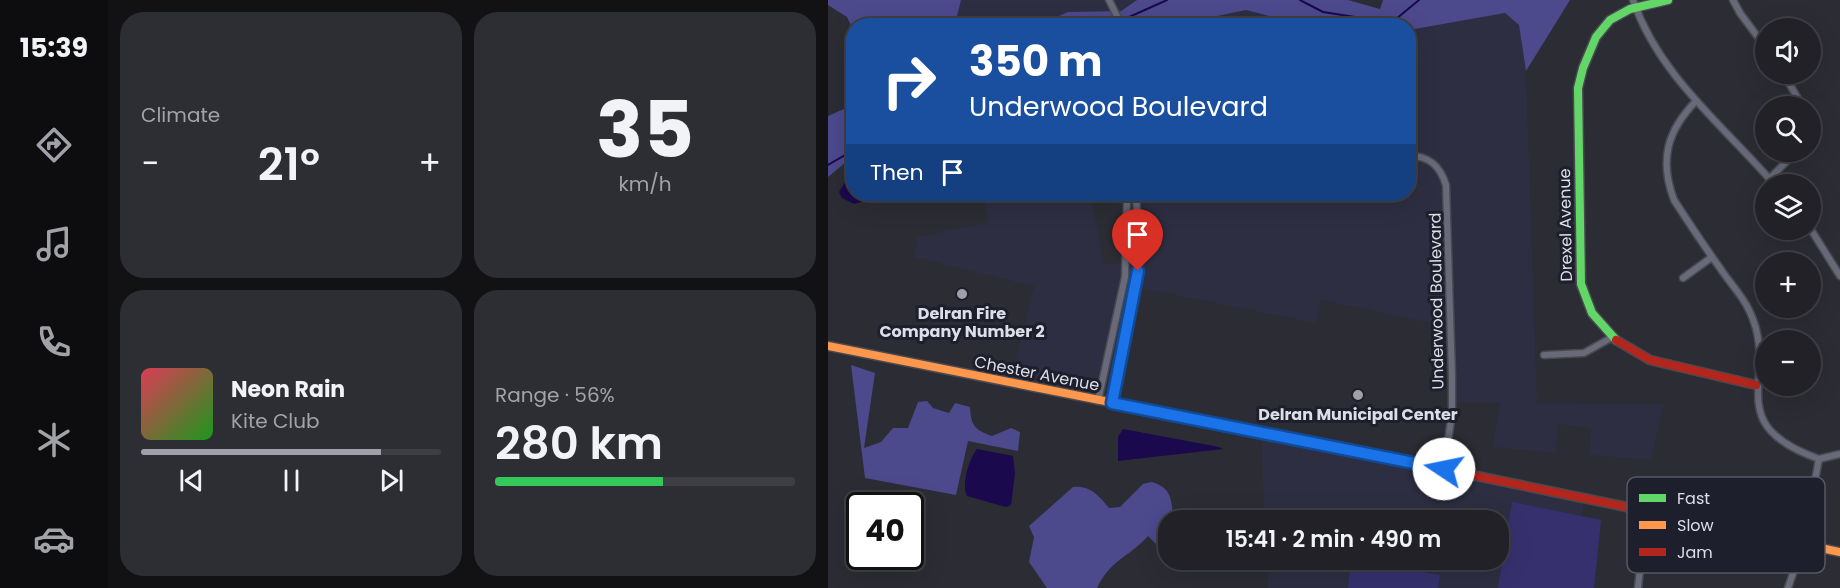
<!DOCTYPE html>
<html lang="en">
<head>
<meta charset="utf-8">
<style>
	body { margin:0; font-family:Poppins,sans-serif; background:#2d2e33; color:#f1f3f6; height:100vh; display:flex; flex-direction:column; font-size:22px; white-space:nowrap }
	* { box-sizing:border-box; margin:0 }
	p { font-size:20px; color:#a2a3a7 }
	.icon { flex:none; width:33px; height:33px; fill:none; stroke:currentColor; stroke-width:2; stroke-linecap:round; stroke-linejoin:round }
	.map { position:relative; flex:1; overflow:hidden }
	.sheet { display:flex; flex-direction:column; gap:12px; padding:12px; background:#121215; width:720px }
	.sheet>* { flex:none }
	.banner { position:absolute; left:18px; top:18px; width:570px; height:183px; border-radius:24px; box-shadow:0 6px 24px #0002,0 0 0 2px #3e3e44; background:#1a4fa0; color:#fff; overflow:hidden }
	.buttons { position:absolute; left:927px; top:18px; display:grid; gap:12px }
	.buttons a { display:grid; place-items:center; width:66px; height:66px; border-radius:50%; background:#212127; box-shadow:0 6px 24px #0002,0 0 0 2px #3e3e44; font-size:30px }
	.speed { position:absolute; left:18px; top:492px; display:flex; gap:12px; font-size:30px; font-weight:700; text-align:center }
	.speed>* { display:grid; place-content:center; width:78px; height:78px; border-radius:50%; background:#212127; box-shadow:0 6px 24px #0002,0 0 0 2px #3e3e44; line-height:1 }
	.speed .limit { border:3px solid #111; border-radius:9px; background:#fff; color:#111 }
	.pin { position:absolute; display:grid; place-items:center; width:51px; height:51px; color:#fff; margin:-62px -26px; border-radius:50% 50% 50% 0; rotate:-45deg; box-shadow:0 0 6px #0007 }
	.pin .icon { rotate:45deg }
	.me { position:absolute; width:66px; margin:-33px; rotate:281deg; stroke-linejoin:round; filter:drop-shadow(0 0 4px #0008) }
	.turn { display:flex; align-items:center; gap:21px; height:126px; padding:0 24px; font-size:27px }
	.turn .icon { width:78px; height:78px; stroke-width:2.5 }
	.turn b { display:block; font-size:42px; line-height:51px }
	.then { display:flex; align-items:center; height:57px; padding:0 24px; background:#0003; gap:12px; font-size:22px }
	.big { font-size:45px; font-weight:600; line-height:1.1 }
	.sheet .card { flex:1; display:flex; flex-direction:column; justify-content:center; gap:9px; min-width:0; padding:0 21px; border-radius:24px; background:#2d2e33 }
	.sheet .dial { align-items:center; gap:0 }
	.dial b { font-size:78px; line-height:1 }
	.song { display:flex; align-items:center; gap:18px }
	.cover { width:72px; height:72px; border-radius:9px; background:linear-gradient(135deg,hsl(350 70% 55%),hsl(120 70% 35%)) }
	.played { height:6px; border-radius:3px; background:linear-gradient(90deg,#9fa0a9 80%,#3e3e44 80%) }
	.keys { display:flex; justify-content:space-around; direction:ltr }
	.heat { display:flex; justify-content:space-between; align-items:center; font-size:33px; direction:ltr }
	.charge { height:9px; border-radius:4px; background:linear-gradient(90deg,#34c759 56%,#3e3e44 0) }
	.sheet .tiles { flex:1; display:grid; gap:12px; grid-template-columns:repeat(2,1fr) }
	.trip { position:absolute; left:330px; top:510px; width:351px; height:60px; border-radius:24px; background:#212127; box-shadow:0 6px 24px #0002,0 0 0 2px #3e3e44; font-weight:600; line-height:60px; text-align:center }
	main { display:flex; flex:1; min-height:0 }
	.tabs { display:flex; flex-direction:column; width:108px; justify-content:space-around; align-items:center; background:#0d0d10; color:#a2a3a7 }
	.tabs .icon { width:42px; height:42px }
	.tabs .active { color:#9fa0a9 }
	.tabs b { font-size:27px; color:#f1f3f6 }
	.map>svg:first-child { display:block }
</style>
</head>
<body>
<main>
<nav class="tabs">
<b>15:39</b>
<svg class="icon active" aria-label="directions" viewBox="0 0 24 24"><path d="M12 3l9 9-9 9-9-9zM9 14v-3h6M13 9l2 2-2 2"/></svg>
<svg class="icon" aria-label="music" viewBox="0 0 24 24"><path d="M9 18V5l10-2v13"/><circle cx="6" cy="18" r="3"/><circle cx="16" cy="16" r="3"/></svg>
<svg class="icon" aria-label="phone" viewBox="0 0 24 24"><path d="M5 4h4l2 5-3 2q2 4 5 5l2-3 5 2v4C11 20 4 13 5 4z"/></svg>
<svg class="icon" aria-label="climate" viewBox="0 0 24 24"><path d="M12 3v18M4 7l16 10M4 17L20 7"/></svg>
<svg class="icon" aria-label="car" viewBox="0 0 24 24"><path d="M5 17H2v-5l4-1 3-4h7l3 4 3 1v5h-3M9 17h6M6 11h13"/><circle cx="7" cy="17" r="2"/><circle cx="17" cy="17" r="2"/></svg>
</nav>
<section class="sheet">
<div class="tiles">
<div class="card"><p>Climate</p>
<div class="heat"><a>−</a><b class="big">21°</b><a>+</a></div>
</div>
<div class="card dial"><b>35</b><p>km/h</p></div>
<div class="card">
<div class="song"><i class="cover"></i><div><b>Neon Rain</b><p>Kite Club</p></div></div>
<div class="played"></div>
<div class="keys"><svg class="icon" aria-label="previous" viewBox="0 0 24 24"><path d="M18 5L8 12l10 7zM5 5v14"/></svg><svg class="icon" aria-label="pause" viewBox="0 0 24 24"><path d="M8 5v14M16 5v14"/></svg><svg class="icon" aria-label="next" viewBox="0 0 24 24"><path d="M6 5l10 7-10 7zM19 5v14"/></svg></div>
</div>
<div class="card"><p>Range · 56%</p><b class="big">280 km</b><div class="charge"></div></div>
</div>
</section>
<div class="map">
<svg width="1012" height="588" viewBox="0 0 1012 588">
	<rect width="100%" height="100%" fill="#2c2c34"/>
	<g fill="#2d2e41">
		<polygon points="133,0 309,0 293,11 240,12 207,25 132,25 129,16"/>
		<polygon points="418,10 476,25 347,26"/>
		<polygon points="677,13 691,25 698,71 709,403 836,404 823,460 761,455 763,428 730,424 728,453 665,447 672,402 624,402 621,327 493,300 488,323 303,286 283,391 185,371 206,286 86,257 90,237 160,222 155,194 262,194 276,264 305,263 304,194 580,194 581,30"/>
		<polygon points="433,434 756,499 749,588 440,588 439,560 670,560 670,520 437,520"/>
	</g>
	<g fill="#36316e">
		<polygon points="684,502 773,520 766,588 670,588"/>
		<polygon points="523,560 612,575 610,588 520,588"/>
	</g>
	<g fill="#4c498d">
		<polygon points="0,0 133,0 129,16 132,25 26,26 25,30 19,17 0,5"/>
		<polygon points="309,0 520,0 552,9 555,0 742,0 698,71 691,25 677,13 581,30 580,26 476,25 418,10 347,25 207,26 240,12 293,11"/>
		<polygon points="25,105 26,194 12,195 24,171 18,162 0,177 0,116"/>
		<path d="M23,365L47,373L36,448L53,442L65,428H80L90,402L99,401L105,408L121,413L127,403L142,407C143,426 147,430 164,436L183,428L192,432L190,451L140,441L128,495L37,478Z"/>
		<path d="M323,482C344,487 344,501 345,520H340V535L329,545L320,536C300,558 282,560 269,588H219L201,562L206,537L201,526L245,487C262,485 271,496 281,508L292,507L315,484Z"/>
	</g>
	<g fill="#1a094d">
		<polygon points="25,170 26,194 46,194 40,200 26,204 14,198 11,192"/>
		<polygon points="295,429 391,447 395,449 290,461 290,437"/>
		<path d="M149,449L185,456L187,473L183,505L178,507L139,496C133,484 141,459 149,449Z"/>
	</g>
	<g fill="none" stroke-linecap="round" stroke-linejoin="round">
		<g stroke="#1a094d" stroke-width="2">
			<polyline points="472,0 495,12 559,22 568,19 591,0"/>
			<polyline points="281,26 339,0"/>
			<polyline points="0,165 26,150"/>
		</g>
		<defs>
			<g id="street">
				<polyline points="281,0 294,26"/>
				<path d="M805,0C831,76 895,125 946,184"/>
				<polyline points="905,0 912,13 938,48"/>
				<polyline points="956,74 974,106"/>
				<path d="M868,101C839,131 831,160 846,200C861,223 876,246 892,268C901,282 914,295 921,310C954,376 889,423 991,459"/>
				<path d="M580,156C601,155 612,166 618,185L624,376V413L616,469"/>
				<polyline points="941,179 968,152"/>
				<polyline points="982,228 1012,276"/>
				<polyline points="855,278 884,257"/>
				<polyline points="716,355 756,353 781,339"/>
				<polyline points="270,401 297,277 299,200 302,194"/>
				<polyline points="284,403 309,280 311,248 308,194"/>
				<polyline points="991,459 1012,454"/>
				<polyline points="810,588 818,512"/>
				<polyline points="960,588 975,544 991,459"/>
			</g>
			<polyline id="fast" points="788,340 764,313 753,284 750,88 755,68 768,37 782,20 802,9 840,0"/>
			<g id="slow">
				<polyline points="0,346 503,446"/>
				<polyline points="823,512 1012,552"/>
			</g>
			<g id="jam">
				<polyline points="788,340 822,360 928,385"/>
				<polyline points="503,446 823,512"/>
			</g>
		</defs>
		<use href="#street" stroke="#494950" stroke-width="9"/>
		<use href="#fast" stroke="#494950" stroke-width="11"/>
		<use href="#slow" stroke="#494950" stroke-width="11"/>
		<use href="#jam" stroke="#494950" stroke-width="11"/>
		<use href="#street" stroke="#686979" stroke-width="6"/>
		<use href="#fast" stroke="#63d668" stroke-width="8"/>
		<use href="#slow" stroke="#ff974d" stroke-width="8"/>
		<use href="#jam" stroke="#b3261e" stroke-width="8"/>
	</g>
	<g fill="none" stroke-linecap="round" stroke-linejoin="round">
		<defs>
			<polyline id="route" points="310,271 284,403 616,469"/>
		</defs>
		<use href="#route" stroke="#114b97" stroke-width="15"/>
		<use href="#route" stroke="#1a73e8" stroke-width="10"/>
	</g>
	<g fill="#9fa0a9" stroke="#1e1f2d" stroke-width="2">
		<circle cx="134" cy="294" r="6"/>
		<circle cx="530" cy="395" r="6"/>
	</g>
	<g text-anchor="middle" stroke-width="6" stroke-linejoin="round" paint-order="stroke">
		<g font-size="16" fill="#dddee8" stroke="#1e1f2d">
			<text transform="translate(737 225) rotate(-91)" y="6">Drexel Avenue</text>
			<text transform="translate(608 301) rotate(-91)" y="6">Underwood Boulevard</text>
			<text transform="translate(209 373) rotate(11)" y="6">Chester Avenue</text>
		</g>
		<g font-size="16" font-weight="bold" fill="#dddee8" stroke="#1e1f2d">
			<text x="134" y="319">Delran Fire<tspan x="134" dy="18">Company Number 2</tspan></text>
			<text x="530" y="420">Delran Municipal Center</text>
		</g>
	</g>
	<rect x="799" y="477" width="198" height="96" rx="9" fill="#1e1f2d" stroke="#575865" stroke-width="1.5"/>
	<rect x="811" y="494" width="27" height="8" fill="#63d668"/>
	<rect x="811" y="521" width="27" height="8" fill="#ff974d"/>
	<rect x="811" y="548" width="27" height="8" fill="#b3261e"/>
	<g font-size="16" fill="#dddee8">
		<text x="849" y="504">Fast</text>
		<text x="849" y="531">Slow</text>
		<text x="849" y="558">Jam</text>
	</g>
</svg>
<div class="buttons">
<a><svg class="icon" aria-label="sound" viewBox="0 0 24 24"><path d="M4 9h4l5-4v14l-5-4H4zM17 9q2 3 0 6"/></svg></a>
<a><svg class="icon" aria-label="search" viewBox="0 0 24 24"><circle cx="10" cy="10" r="6"/><path d="M15 15l6 6"/></svg></a>
<a><svg class="icon" aria-label="layers" viewBox="0 0 24 24"><path d="M12 4l9 5-9 5-9-5zM3 14l9 5 9-5"/></svg></a>
<a>+</a>
<a>−</a>
</div>
<div class="speed"><div class="limit">40</div></div>
<div class="pin" style="left:310px;top:271px;background:#d93025"><svg class="icon" aria-label="arrive" viewBox="0 0 24 24"><path d="M6 21V4h12l-3 4 3 4H6"/></svg></div>
<svg class="me" style="left:616px;top:469px" viewBox="-20 -20 40 40"><circle r="19" fill="#fff"/><path d="M0-13L10 11 0 6-10 11z" fill="#1a73e8"/></svg>
<div class="trip">15:41 · 2 min · 490 m</div>
<div class="banner">
<div class="turn"><svg class="icon" aria-label="right" viewBox="0 0 24 24"><path d="M7 20v-9h11M14 6l5 5-5 5"/></svg><div><b>350 m</b>Underwood Boulevard</div></div>
<div class="then">Then<svg class="icon" aria-label="arrive" viewBox="0 0 24 24"><path d="M6 21V4h12l-3 4 3 4H6"/></svg></div>
</div>
</div>
</main>
</body>
</html>
